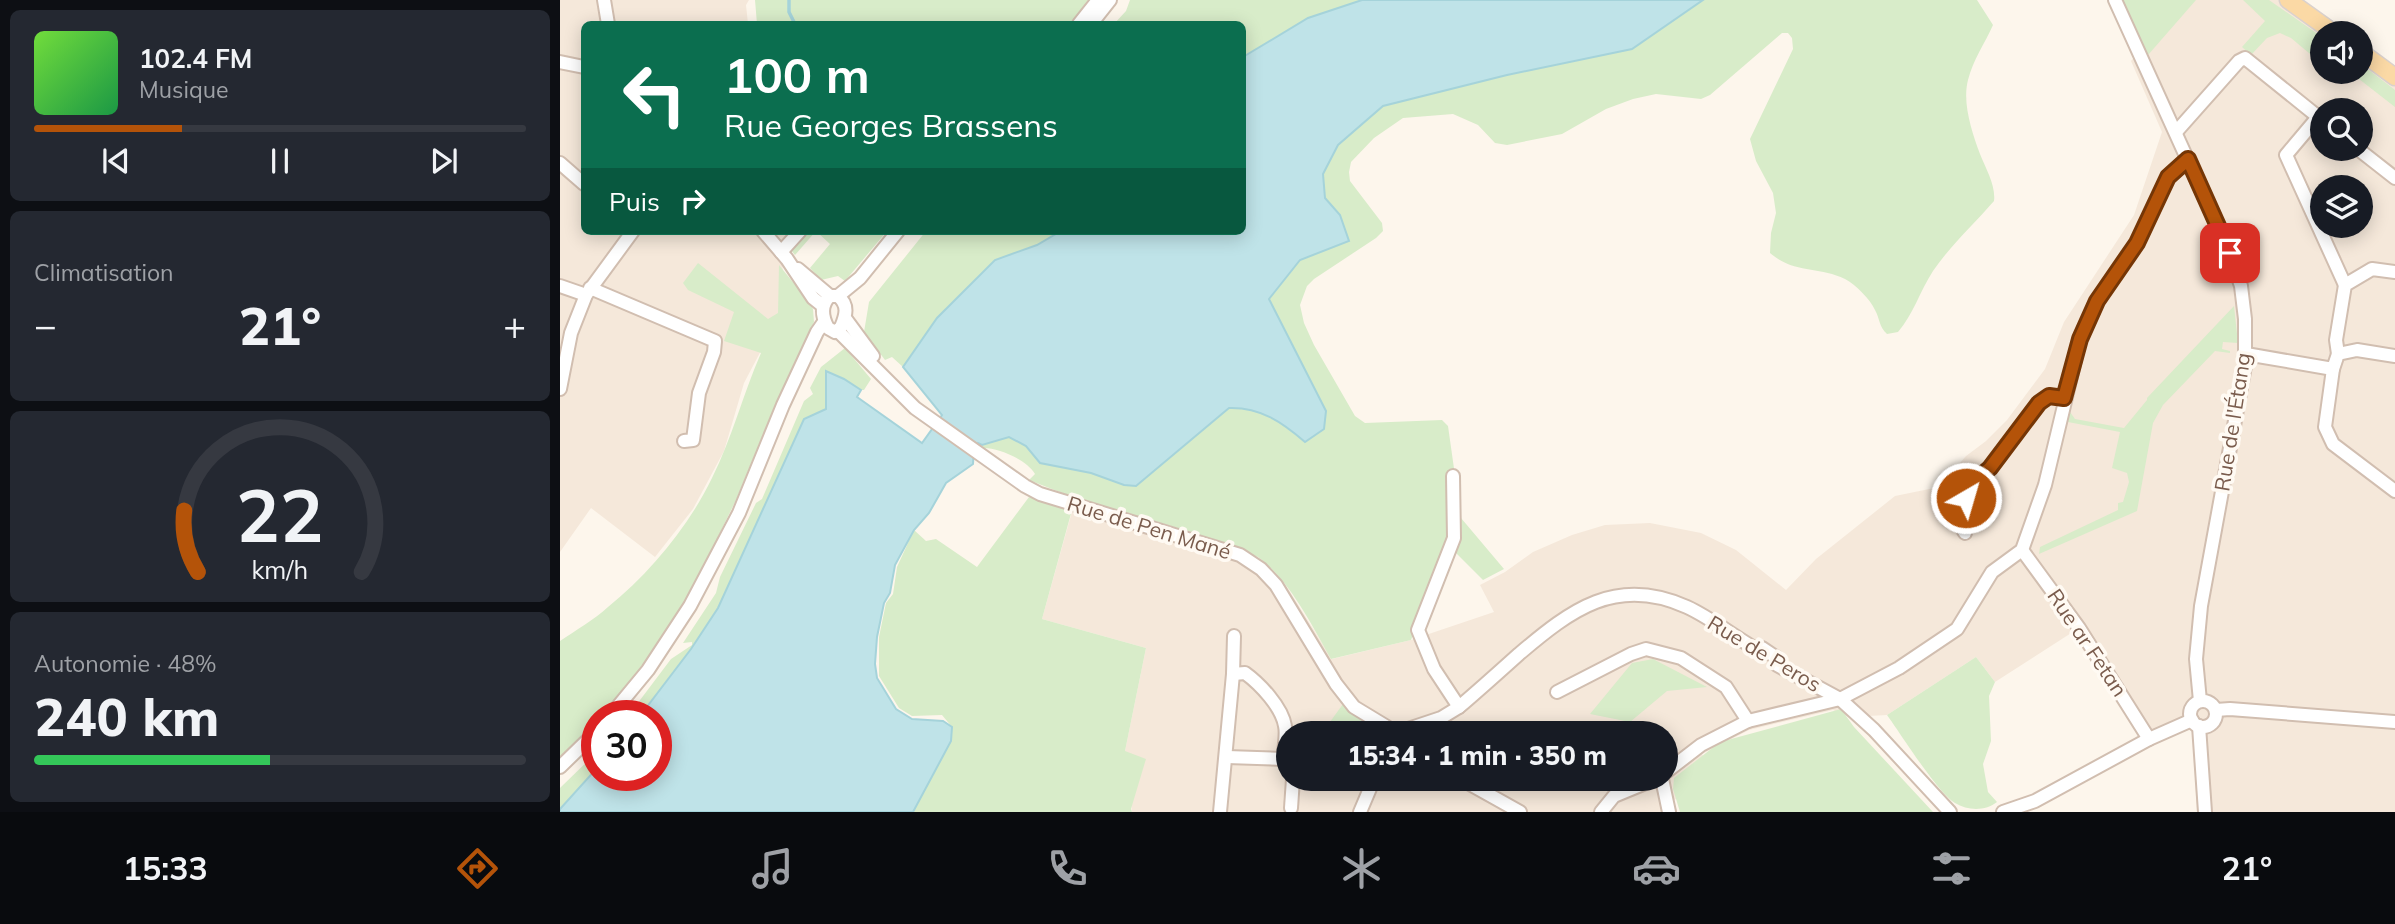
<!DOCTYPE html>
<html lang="fr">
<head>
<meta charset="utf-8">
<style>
	body { margin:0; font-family:Mulish,sans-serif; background:#242831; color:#f1f3f6; height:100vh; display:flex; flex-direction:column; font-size:26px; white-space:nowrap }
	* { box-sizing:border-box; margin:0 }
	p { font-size:23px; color:#9ea1a6 }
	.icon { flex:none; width:38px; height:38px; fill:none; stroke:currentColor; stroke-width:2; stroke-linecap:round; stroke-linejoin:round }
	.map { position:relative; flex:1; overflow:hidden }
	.panel { display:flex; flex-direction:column; gap:10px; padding:10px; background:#0d0f14; width:560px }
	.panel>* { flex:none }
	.top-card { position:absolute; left:21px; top:21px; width:665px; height:214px; border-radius:10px; box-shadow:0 4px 18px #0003; background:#0b6e4f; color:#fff; overflow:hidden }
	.controls { position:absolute; left:1750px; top:21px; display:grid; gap:14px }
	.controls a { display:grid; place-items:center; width:63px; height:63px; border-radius:50%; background:#171b24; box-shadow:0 4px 18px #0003; font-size:35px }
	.speed { position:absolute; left:21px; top:700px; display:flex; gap:14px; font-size:35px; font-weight:700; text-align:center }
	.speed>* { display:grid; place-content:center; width:91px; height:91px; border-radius:50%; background:#171b24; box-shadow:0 4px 18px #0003; line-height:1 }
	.speed .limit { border:10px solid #d22; background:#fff; color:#111 }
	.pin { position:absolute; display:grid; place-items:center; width:60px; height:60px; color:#fff; margin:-30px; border-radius:14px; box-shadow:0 4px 10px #0006 }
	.me { position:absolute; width:77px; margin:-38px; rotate:38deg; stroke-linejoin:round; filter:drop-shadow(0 0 5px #0008) }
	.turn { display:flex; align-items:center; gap:24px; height:147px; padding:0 28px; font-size:32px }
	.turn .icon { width:91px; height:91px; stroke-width:2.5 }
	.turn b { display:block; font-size:49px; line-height:60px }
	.then { display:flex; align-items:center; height:66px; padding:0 28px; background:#0003; gap:14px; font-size:26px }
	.big { font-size:52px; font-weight:800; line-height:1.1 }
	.panel .card { flex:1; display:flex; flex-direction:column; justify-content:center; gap:10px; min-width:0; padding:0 24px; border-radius:10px; background:#242831 }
	.panel .dial { align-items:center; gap:0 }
	.dial svg { height:182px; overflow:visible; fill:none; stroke:#363941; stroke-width:7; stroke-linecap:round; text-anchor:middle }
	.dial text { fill:#f1f3f6; stroke:none }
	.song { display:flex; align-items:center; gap:21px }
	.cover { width:84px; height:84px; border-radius:10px; background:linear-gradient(135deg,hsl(100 70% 55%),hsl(140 70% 35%)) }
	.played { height:7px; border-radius:4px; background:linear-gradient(90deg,#b45309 30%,#363941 30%) }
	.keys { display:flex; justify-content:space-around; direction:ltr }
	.heat { display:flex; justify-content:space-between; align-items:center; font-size:38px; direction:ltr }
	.charge { height:10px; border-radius:5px; background:linear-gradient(90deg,#34c759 48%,#363941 0) }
	.trip { position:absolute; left:716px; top:721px; width:402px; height:70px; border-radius:35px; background:#171b24; box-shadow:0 4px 18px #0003; font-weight:800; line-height:70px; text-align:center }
	.tabs { display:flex; height:112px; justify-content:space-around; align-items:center; background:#090b0e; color:#9ea1a6 }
	.tabs .icon { width:49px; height:49px }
	.tabs .selected { color:#b45309 }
	.tabs b { font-size:32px; color:#f1f3f6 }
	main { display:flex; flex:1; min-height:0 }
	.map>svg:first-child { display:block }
</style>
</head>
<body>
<main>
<section class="panel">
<div class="card">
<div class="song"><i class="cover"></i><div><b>102.4 FM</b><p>Musique</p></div></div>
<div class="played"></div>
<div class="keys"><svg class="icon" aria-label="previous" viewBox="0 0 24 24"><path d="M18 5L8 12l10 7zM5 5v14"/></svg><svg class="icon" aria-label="pause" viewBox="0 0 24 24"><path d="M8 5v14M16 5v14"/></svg><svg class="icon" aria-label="next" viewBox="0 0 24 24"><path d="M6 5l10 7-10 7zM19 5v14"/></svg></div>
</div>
<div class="card"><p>Climatisation</p>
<div class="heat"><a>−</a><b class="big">21°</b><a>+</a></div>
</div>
<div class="card dial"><svg viewBox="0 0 100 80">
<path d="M14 69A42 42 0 1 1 86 69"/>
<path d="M14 69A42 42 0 0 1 8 42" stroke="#b45309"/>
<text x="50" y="56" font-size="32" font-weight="700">22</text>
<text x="50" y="72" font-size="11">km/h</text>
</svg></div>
<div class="card"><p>Autonomie · 48%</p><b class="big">240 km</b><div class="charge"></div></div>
</section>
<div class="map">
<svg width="1835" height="812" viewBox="0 0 1835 812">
	<rect width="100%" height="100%" fill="#fdf6ec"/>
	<g fill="#f5e8da" fill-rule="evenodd">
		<polygon points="0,0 189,0 186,5 188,24 24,24 24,231 240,231 221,252 223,271 222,311 184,383 164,451 133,509 95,557 31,508 0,552"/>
		<path d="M1624,0H1727L1762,33V72H1801V52L1835,77V812H1637L1632,720L1589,739L1519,628L1435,682L1416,657L1327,715L1289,717L1273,710L1189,730L1142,754L1155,778L1114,800L1117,812H572L565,751L586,648L482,619L516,497L688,554L708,567L727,587L772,659L851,640L934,612L920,585L945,572L973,552L1012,535L1045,525L1090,523L1141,533L1176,550L1226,590L1256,559L1335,496L1379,487L1406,456L1426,441L1447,420L1485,369L1504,322L1574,215L1602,132L1571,61ZM1762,110H1801V149H1762ZM1762,187H1801V226H1762ZM728,733H1106V779H728Z"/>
	</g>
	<g fill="#d8ecc9">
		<polygon points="195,0 528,0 511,24 197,24"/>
		<polygon points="570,0 802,0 748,18 683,57 682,24 554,24 566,11"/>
		<path d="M1143,0H1417L1433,25C1425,43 1413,60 1408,80C1402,103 1412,132 1420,154C1426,169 1436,186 1434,201C1414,224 1390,246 1373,271C1360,291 1353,315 1338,332L1327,334C1319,327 1320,319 1315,310C1310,299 1296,285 1285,279C1259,266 1234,274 1210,253L1211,233L1216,213L1213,193L1196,161L1190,139L1233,49L1232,38L1228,33H1222L1150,95L1141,99L1096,94L1073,99L1046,109L1002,134L947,145L935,143L918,125L893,114L843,118L814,138L791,162L789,172L790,181L822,223L823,231L816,238L754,279L747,286L740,305L744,323L754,345L795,416L805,423L882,420L888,426L901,518L944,569L923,580L888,545L851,640L771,659C751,624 730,581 698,557C624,524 543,511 469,480L475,474C467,460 439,448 424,448L422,445L449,437L466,446L480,463L531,473L564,485L576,486L669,408C700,407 722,422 745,442L709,299L740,260L789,241L780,215L765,198L763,174L778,145L823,106L947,75L1071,49Z"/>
		<polygon points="1561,0 1636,0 1588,55"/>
		<polygon points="1683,0 1709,0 1762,37 1762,64 1731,38 1720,33 1707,38 1691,55 1682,47 1705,21"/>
		<polygon points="1801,64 1835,90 1835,107 1790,72 1801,72"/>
		<polygon points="247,231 327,231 285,281 278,276 261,280 250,268 270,244 256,231 235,255 231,250"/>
		<polygon points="366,231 501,231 477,245 435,260 377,318 343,367 332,357 325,360 304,332 309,302"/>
		<path d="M138,263L208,319L218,313L219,265L249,302L253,309L254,322L213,410L176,500L130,594L84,663L43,716H37L36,726L0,760V641C16,630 34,620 48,607C90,573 129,526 152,478C172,438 183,394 201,353L164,341L174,312L128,290L123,283Z"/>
		<polygon points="1674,306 1678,343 1663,342 1662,349 1670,351 1670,353 1655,351 1603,405 1593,423 1577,511 1479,554 1480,547 1558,510 1558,503 1563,502 1569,482 1567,473 1552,468 1560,432 1508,422 1510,412 1515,419 1564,428 1587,400 1587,398"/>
		<polygon points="285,348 311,379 304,390 301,390 284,379 266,409 244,420 158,608 131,649 80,716 68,716 111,659 132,645 132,642 123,643 156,593 160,577 196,503 202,499 244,401 253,394 250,388 261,367"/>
		<polygon points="469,497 512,510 482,619 586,648 565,751 586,759 571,809 572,812 353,812 391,741 392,727 382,715 352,716 339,708 319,676 319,637 326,603 333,594 337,567 354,530 366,541 376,539 417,567"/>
		<path d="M1416,657L1435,682L1429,696L1431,741L1423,764L1428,792L1437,802C1426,811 1408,811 1395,803C1377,792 1341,734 1327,715Z"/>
		<polygon points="1093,659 1147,687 1107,691 1070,722 1030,714 1072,663"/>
		<polygon points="783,704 811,724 816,733 804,733 799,730 796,733 762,733"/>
		<polygon points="1281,709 1294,727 1373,812 1120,812 1113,789 1114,778 1160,742"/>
		<polygon points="37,752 37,768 0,809 0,788"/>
	</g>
	<path fill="#bfe3e8" stroke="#a5d3da" stroke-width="2" d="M802,0H1143L1072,49L947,75L823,106L778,145L763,174L765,198L780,215L789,241L740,260L709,299L766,411L764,429L745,442C722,422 700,407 669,408L576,486L564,485L531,473L480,463L466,446L449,437L422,445L418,443L414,448L413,464L386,483L369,513L354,530L335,565L330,593L324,603L317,637L315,664L317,678L336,709L352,719L383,721L392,727L391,741L353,812H0V809L37,768V775H96V716H80L131,649L158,608L244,419L266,409V371L284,379L301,390L297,397L362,443L382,415L343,367L377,318L435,260L477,245L501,231H682L683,57L748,18Z"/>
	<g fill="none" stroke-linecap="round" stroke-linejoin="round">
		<polyline stroke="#a5d3da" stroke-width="3.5" points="229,0 229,12 235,24"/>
		<defs>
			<g id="minor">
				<polyline points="44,0 48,24"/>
				<polyline points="1555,0 1670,253 1681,286 1685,319 1685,366 1641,606 1636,659 1640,701"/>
				<polyline points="519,24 538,0"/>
				<polyline points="531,24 550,0"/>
				<polyline points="0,62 24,67"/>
				<polyline points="1758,117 1726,155 1785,285"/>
				<polyline points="1616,132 1679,61 1685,58 1762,120"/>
				<polyline points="1798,149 1835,178"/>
				<polyline points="0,163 24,184"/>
				<polyline points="203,231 227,259 253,298 263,306"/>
				<polyline points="221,252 240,231"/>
				<polyline points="238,269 270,296"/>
				<polyline points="0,286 26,295"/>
				<polyline points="30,288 155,341 154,352 139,393 133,440 124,441"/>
				<path d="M270,296H278C289,305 286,315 281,327L275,332L268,328C262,317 260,305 270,296Z"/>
				<polyline points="278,296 300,278 338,231"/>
				<polyline points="285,318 313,356"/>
				<polyline points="278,331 355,408 465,486 480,494 680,555 701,569 716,585 776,684 794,707 827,727"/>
				<polyline points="1686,354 1773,369 1778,354 1797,350 1835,356"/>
				<polyline points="1778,354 1776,340 1785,285 1812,269 1835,272"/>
				<polyline points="1773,369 1765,427 1773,444 1835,491"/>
				<polyline points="0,389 11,333 26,295 73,231"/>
				<polyline points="893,476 894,538 858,630 874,669 899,707"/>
				<polyline points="1405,533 1399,523 1409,486 1430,468 1479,403 1489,396 1504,398"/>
				<polyline points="1462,550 1519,628 1589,739"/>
				<path d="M674,636L673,674L685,673C700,684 722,707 725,726C728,739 720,754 728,765"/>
				<polyline points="997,692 1071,654 1086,649 1121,658 1166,687 1188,721"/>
				<circle cx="1643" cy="714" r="13"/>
				<polyline points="1656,710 1670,709 1835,722"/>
				<polyline points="50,716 88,670 130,606 179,513 223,405 257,332 264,322"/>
				<polyline points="1639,726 1645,812"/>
				<path d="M848,729L881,718L899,707C919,690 939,672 959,654C1011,610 1056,575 1127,607C1151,618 1173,636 1196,649L1202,648L1217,658V665L1280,699L1314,730L1390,812"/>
				<polyline points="667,757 724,759"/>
				<polyline points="0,767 37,731"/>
				<polyline points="1106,772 1141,745 1188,721 1280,699 1339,668 1397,629 1432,572 1462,550 1485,485 1520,339 1537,301 1577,243 1608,177 1628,159"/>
				<polyline points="901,779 960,812"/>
				<polyline points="1102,779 1109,812"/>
				<polyline points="731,808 733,779"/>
				<polyline points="660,812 673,674"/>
				<polyline points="800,812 814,779"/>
				<polyline points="1041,812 1054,796 1095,779"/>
				<polyline points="1443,812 1475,801 1589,739 1632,720"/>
			</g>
			<g id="major">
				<polyline points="1728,0 1774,33"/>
				<polyline points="1801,52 1835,77"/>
			</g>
		</defs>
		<use href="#minor" stroke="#d1beb0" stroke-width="16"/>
		<use href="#major" stroke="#dad1cd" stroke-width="19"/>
		<use href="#minor" stroke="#fff" stroke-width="12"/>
		<use href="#major" stroke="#fbd9a5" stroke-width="16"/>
	</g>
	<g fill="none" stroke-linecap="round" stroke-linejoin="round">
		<defs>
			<polyline id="route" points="1406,498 1409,486 1430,468 1479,403 1489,396 1504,398 1520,339 1537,301 1577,243 1608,177 1628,159 1670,253"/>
		</defs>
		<use href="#route" stroke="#753606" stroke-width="18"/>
		<use href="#route" stroke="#b45309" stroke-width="12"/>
	</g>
	<g text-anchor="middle" stroke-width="7" stroke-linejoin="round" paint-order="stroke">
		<g font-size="21" fill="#7a5c4d" stroke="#fffaf3">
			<text transform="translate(1673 422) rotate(-81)" y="7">Rue de l'Étang</text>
			<text transform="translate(589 528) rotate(17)" y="7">Rue de Pen Mané</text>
			<text transform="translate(1527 643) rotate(56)" y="7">Rue ar Fetan</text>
			<text transform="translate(1204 654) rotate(31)" y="7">Rue de Peros</text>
		</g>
	</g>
</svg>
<div class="controls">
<a><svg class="icon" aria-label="sound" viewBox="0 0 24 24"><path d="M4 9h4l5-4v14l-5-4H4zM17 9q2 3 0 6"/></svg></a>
<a><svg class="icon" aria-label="search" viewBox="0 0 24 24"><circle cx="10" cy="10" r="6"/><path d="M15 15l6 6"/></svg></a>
<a><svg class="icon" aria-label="layers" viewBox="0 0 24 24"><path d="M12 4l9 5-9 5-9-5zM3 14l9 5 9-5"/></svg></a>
</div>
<div class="speed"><div class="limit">30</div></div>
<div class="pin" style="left:1670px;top:253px;background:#d93025"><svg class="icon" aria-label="arrive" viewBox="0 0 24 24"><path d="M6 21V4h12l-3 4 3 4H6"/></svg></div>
<svg class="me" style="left:1406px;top:498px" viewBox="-20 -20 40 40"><circle r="17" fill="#b45309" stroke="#fff" stroke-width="3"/><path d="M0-11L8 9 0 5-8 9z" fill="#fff"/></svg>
<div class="trip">15:34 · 1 min · 350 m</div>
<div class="top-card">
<div class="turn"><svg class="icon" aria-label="left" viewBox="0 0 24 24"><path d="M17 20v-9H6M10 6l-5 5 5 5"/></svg><div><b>100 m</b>Rue Georges Brassens</div></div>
<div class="then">Puis<svg class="icon" aria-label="right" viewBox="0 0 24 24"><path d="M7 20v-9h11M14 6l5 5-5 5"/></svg></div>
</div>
</div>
</main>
<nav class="tabs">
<b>15:33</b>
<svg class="icon selected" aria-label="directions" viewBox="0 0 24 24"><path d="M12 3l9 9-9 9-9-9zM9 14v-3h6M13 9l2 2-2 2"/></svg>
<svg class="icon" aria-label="music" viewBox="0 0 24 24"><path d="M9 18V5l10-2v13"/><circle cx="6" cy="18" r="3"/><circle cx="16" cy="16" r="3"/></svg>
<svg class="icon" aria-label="phone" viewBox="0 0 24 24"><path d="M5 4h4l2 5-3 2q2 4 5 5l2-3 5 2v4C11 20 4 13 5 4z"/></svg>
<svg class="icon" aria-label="climate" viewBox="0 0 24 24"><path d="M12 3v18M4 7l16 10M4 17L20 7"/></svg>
<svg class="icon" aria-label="car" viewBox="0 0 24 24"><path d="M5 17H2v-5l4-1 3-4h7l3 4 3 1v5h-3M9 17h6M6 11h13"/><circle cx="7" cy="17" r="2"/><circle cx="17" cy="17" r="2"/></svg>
<svg class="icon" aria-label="filters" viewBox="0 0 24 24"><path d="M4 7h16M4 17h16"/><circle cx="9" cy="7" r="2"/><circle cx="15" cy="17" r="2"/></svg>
<b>21°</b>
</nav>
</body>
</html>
